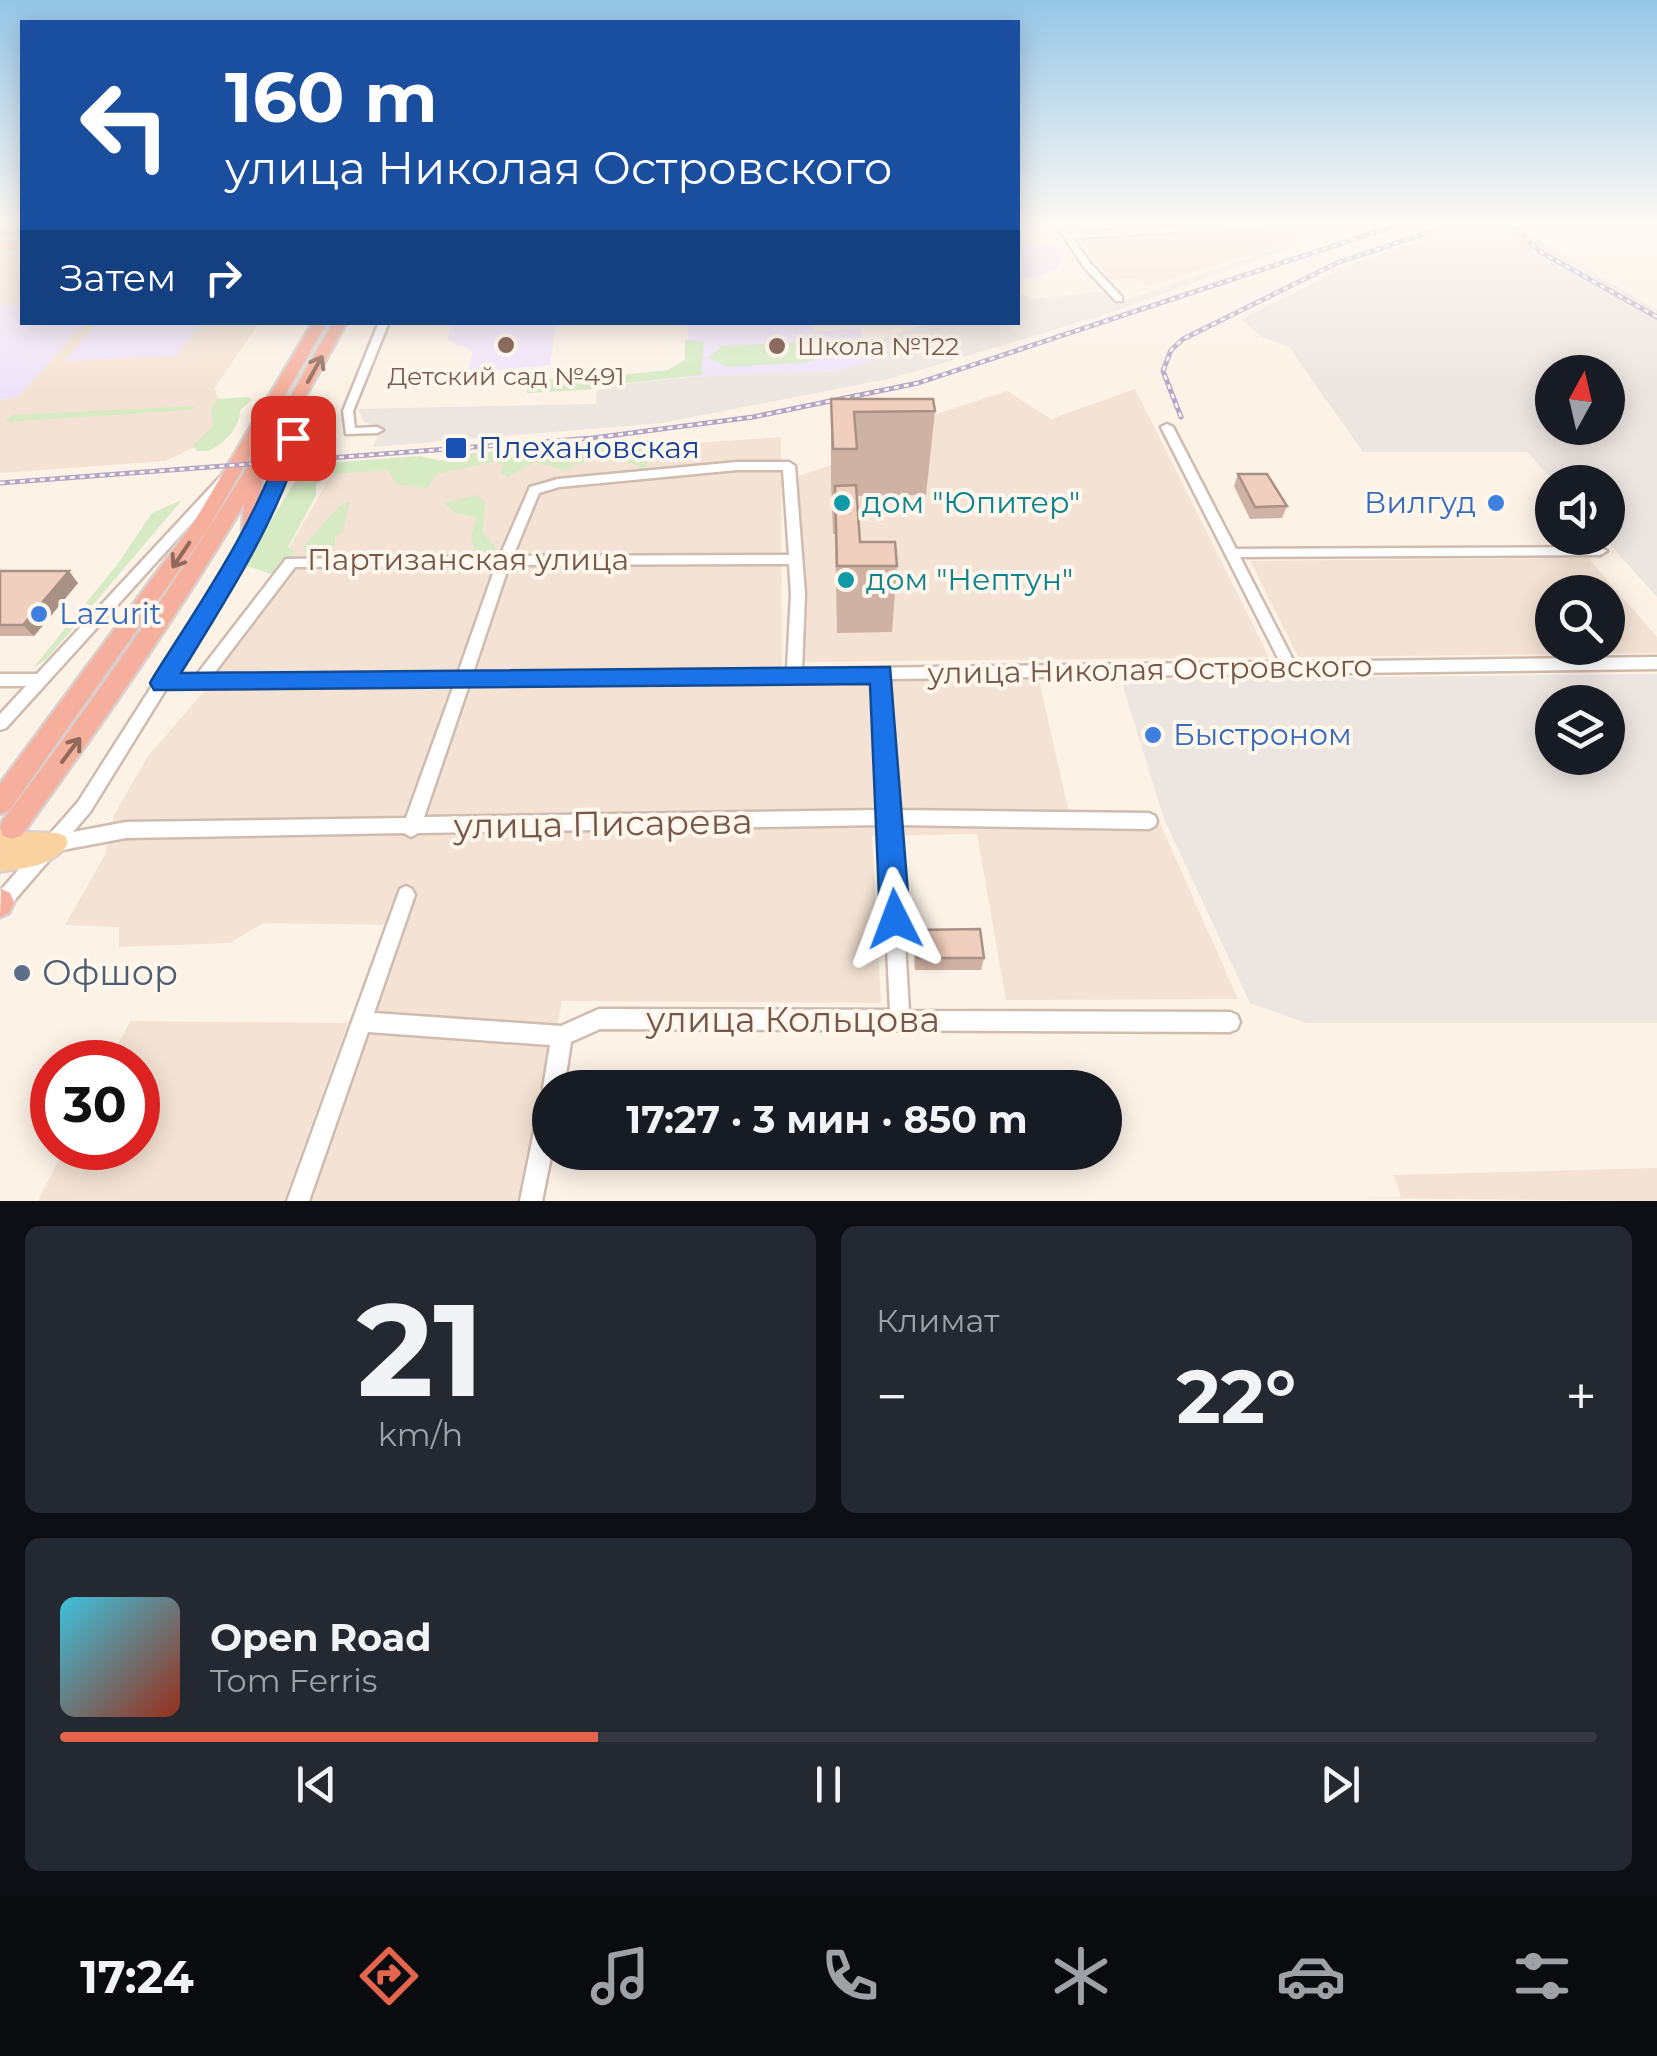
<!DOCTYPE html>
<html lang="ru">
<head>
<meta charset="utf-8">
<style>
	body { margin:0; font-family:Montserrat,sans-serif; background:#242831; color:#f1f3f6; height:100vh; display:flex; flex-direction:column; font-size:38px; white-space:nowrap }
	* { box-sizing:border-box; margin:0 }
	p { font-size:32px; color:#9ea1a6 }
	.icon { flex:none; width:55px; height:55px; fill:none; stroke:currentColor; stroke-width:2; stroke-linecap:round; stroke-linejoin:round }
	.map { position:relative; height:1201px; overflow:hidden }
	.details { display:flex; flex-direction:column; gap:25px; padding:25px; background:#0d0f14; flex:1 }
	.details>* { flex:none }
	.hud { position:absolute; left:20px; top:20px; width:1000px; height:305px; border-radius:0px; box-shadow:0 5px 25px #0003; background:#1a4fa0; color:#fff; overflow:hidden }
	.needle { width:65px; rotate:8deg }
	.controls { position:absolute; left:1535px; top:355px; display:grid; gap:20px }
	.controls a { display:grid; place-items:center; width:90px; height:90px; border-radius:50%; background:#171b24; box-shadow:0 5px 25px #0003; font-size:50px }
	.speed { position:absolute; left:30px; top:1040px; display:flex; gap:20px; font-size:50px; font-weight:700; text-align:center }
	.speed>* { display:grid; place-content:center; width:130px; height:130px; border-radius:50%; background:#171b24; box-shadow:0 5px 25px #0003; line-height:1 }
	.speed .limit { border:15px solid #d22; background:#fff; color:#111 }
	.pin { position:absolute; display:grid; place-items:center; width:85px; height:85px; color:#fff; margin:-42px; border-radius:20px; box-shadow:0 5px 15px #0006 }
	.me { position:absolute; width:110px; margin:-55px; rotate:357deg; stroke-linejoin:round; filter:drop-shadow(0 0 8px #0008) }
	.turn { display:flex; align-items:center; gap:35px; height:210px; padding:0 40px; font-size:45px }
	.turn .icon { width:130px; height:130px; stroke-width:2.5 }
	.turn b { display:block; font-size:70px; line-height:85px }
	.then { display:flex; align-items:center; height:95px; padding:0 40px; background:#0003; gap:20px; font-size:38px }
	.big { font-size:75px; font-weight:700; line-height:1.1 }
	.details .widget { flex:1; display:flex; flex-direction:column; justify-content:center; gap:15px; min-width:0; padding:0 35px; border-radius:15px; background:#242831 }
	.details .dial { align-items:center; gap:0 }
	.dial b { font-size:130px; line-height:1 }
	.song { display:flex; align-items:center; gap:30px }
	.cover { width:120px; height:120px; border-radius:15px; background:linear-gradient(135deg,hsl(190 70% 55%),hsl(10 70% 35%)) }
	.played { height:10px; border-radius:5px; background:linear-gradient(90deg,#e5644c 35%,#363941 35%) }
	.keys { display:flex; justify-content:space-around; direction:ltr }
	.heat { display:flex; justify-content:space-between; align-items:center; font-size:55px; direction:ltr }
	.details .tiles { flex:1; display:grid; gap:25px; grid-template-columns:1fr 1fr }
	.widget:last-child { grid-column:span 2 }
	.trip { position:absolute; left:532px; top:1070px; width:590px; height:100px; border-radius:50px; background:#171b24; box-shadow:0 5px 25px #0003; font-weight:700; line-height:100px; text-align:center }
	.dock { display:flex; height:160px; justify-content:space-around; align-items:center; background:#090b0e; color:#9ea1a6 }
	.dock .icon { width:70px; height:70px }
	.dock .active { color:#e5644c }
	.dock b { font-size:45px; color:#f1f3f6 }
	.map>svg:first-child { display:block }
</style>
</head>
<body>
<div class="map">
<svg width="1657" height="1201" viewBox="0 0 1657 1201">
	<rect width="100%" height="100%" fill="#fcf2e6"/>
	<g fill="#f4e3d4" fill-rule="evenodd">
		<polygon points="0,223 22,223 22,322 259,323 214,389 225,411 202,444 165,461 0,473"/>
		<polygon points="1069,223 1352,223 1147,286 1136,278 1110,280"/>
		<polygon points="1135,389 1269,657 803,662 798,490 794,478 839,462 849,443 1007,391 1051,419"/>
		<polygon points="781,437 782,682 1039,680 1069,813 1156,814 1238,999 1006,1000 977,834 872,836 881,1003 562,1001 523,1201 306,1201 400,925 263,923 230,943 119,947 119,927 65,925 105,855 114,815 148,756 208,687 336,467"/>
		<path d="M1588,558L1657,637V653L1298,657L1250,561ZM1608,592V648H1552V592Z"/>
		<polygon points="130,1021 348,1023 284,1201 38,1201 65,1148 138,1148 138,1062 109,1062"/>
		<polygon points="1657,1168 1657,1201 1358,1198 1401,1197 1393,1175"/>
	</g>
	<g fill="#ece5e0" fill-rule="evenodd">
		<path d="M1474,223H1509L1657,310V597L1604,538H1608V482H1555L1527,452H1363L1289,347L1262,337L1241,319L1357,262ZM1552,372H1608V428H1552Z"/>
		<polygon points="1295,242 1300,244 1107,314 893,378 661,423 373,447 382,427 364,422 358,409 596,404 597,391 608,386 689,377 840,370 871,360 867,343 929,323 1018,322 1018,290 1030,300 1098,291 1118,303"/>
		<path d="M1657,674V1023H1307L1250,1003L1164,819L1121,680ZM1552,702H1608V758H1552Z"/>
	</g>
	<g fill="#efe3f9">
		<polygon points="1054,243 1061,253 1058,269 1018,282 1018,246"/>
		<polygon points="22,304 22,322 84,323 18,397 0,400 0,305"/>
		<polygon points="98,322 202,322 202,323 176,356 65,361"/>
		<polygon points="452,323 556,323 550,365 467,373 473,351 447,339"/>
		<polygon points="687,323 811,323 814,332 860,328 871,360 840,370 690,377"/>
	</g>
	<g fill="#d6eac4">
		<polygon points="685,340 704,342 701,375 609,385 610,376 668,370 685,360"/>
		<polygon points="801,342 821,348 821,355 810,362 728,367 708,358 722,346"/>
		<polygon points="581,376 597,383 598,389 527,393 528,381"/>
		<path d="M248,397L252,400L240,410C240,428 224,444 208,451H197L193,445L213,427L211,410L217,399Z"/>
		<polygon points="196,406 189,410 5,422 13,415"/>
		<path d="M665,440L675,442L678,450L668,458H650L641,473L637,465C609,457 587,457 566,471L535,462L507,477L500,472L503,465L494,462L437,474L427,488L396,484L388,470L332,474L316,484V496L288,547L294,552L277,576L244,565L300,473L327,463L419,456L443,461L473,453Z"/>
		<polygon points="476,495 485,501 483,533 496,548 491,554 476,551 471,539 476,517 455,513 444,503"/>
		<polygon points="182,500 47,659 33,668 117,565 152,513"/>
		<polygon points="350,502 343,532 335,536 335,545 315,559 305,554 304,546 340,505"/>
	</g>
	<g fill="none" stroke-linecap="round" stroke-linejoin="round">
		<defs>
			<g id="minor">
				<polygon points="1055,223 1063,223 1070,233 1243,223 1297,223 1293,225 1073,238 1090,263 1122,297 1122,301 1116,301 1084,267"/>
				<polygon points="379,322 389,322 353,411 355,428 377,427 383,430 377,433 346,434 343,411"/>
				<path d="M1167,424L1173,427L1236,549L1600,547L1607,551L1600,555L1240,557L1294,662L1657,657V669L890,679L897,810L1149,813L1155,816L1157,821L1155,826L1149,829L898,825L909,1011L1230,1012L1237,1015L1240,1022L1237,1029L1230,1032L600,1029L571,1042L564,1088H550V1152H552L542,1201H520L539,1107L543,1100L549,1097L546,1095L543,1088L550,1045L368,1032L309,1201H287L400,889L406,886L412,889L415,895L374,1013L561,1026L599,1009L890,1010L881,825L418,833L411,837L404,833L126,838L57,851L6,910L0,913V891L78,802L226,570L288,443L277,432V428H285L300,443L239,571L173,677H195L286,559L500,556L530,487L558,479L737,462H789L795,466L805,594L802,669L1280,662L1161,427ZM737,470H783L789,555L513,556L539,493L559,487ZM789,564L791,594L787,669L473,673L509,565ZM496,565L458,673L212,676L295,567ZM875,679L881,810L424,817L469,685ZM454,685L406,818L126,822L73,832L90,812L166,689Z"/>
				<polygon points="224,476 228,477 230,480 228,483 6,728 0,730 0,714 26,686 0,686 0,674 37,674 220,477"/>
			</g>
			<g id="major">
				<polygon points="22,242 22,248 0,249 0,243"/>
				<path d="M0,831L57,833L65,836L68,843C56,866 24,868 0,872V852L4,851H0Z"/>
			</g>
			<g id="highway">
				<polygon points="313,322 327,322 208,529 9,811 0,814 0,784 194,522"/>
				<path d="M333,322H347L262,474L258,538H244L242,534L244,504C176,618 99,728 21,836L12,839L3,836L0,827L3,820C124,661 235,497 333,322Z"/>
				<polygon points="1,889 10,893 14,902 9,913 0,917"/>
			</g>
		</defs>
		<use href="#minor" stroke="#d0bbaf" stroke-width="5"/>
		<use href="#major" stroke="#d9d0cd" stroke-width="4"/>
		<use href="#highway" stroke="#d9d0cd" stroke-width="5"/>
		<use href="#minor" fill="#fff" fill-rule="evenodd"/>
		<use href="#major" fill="#fad29f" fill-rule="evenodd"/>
		<use href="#highway" fill="#f6af9d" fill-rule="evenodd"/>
		<defs>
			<g id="rail">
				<polyline points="1511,223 1539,251 1657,317"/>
				<polyline points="1181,417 1163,371 1171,350 1183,339 1337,263 1456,223"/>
				<polyline points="0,483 593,438 753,417 918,383 1403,223"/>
			</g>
		</defs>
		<use href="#rail" stroke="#b4a4c6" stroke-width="5"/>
		<use href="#rail" stroke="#fff6ec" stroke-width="2.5" stroke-dasharray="5" stroke-linecap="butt"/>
	</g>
	<g fill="#cfb2a3">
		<polygon points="22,223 17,236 0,237 0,224"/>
		<polygon points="831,399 935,411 926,495 857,496 860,542 897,566 892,632 837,633 835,534 833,534 831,483"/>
		<polygon points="1238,474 1287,506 1282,518 1250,519 1234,486"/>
		<polygon points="0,571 78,583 34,636 0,636"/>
		<polygon points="915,930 984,958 981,970 915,970 913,942"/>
	</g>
	<polygon fill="#a99185" points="69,571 78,583 34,636 23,625"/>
	<g fill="#f1cfbe" stroke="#a99185" stroke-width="2.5">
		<polygon points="22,223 22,226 15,233 0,233 0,224"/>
		<polygon points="831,399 933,399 935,411 854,412 857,449 833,449"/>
		<polygon points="1238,474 1267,474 1287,506 1255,507"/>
		<polygon points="856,485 860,542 895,542 897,566 837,566 835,486"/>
		<polygon points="0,571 69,571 23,625 0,625"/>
		<polygon points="980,929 984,958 917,958 915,930"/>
	</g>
	<defs><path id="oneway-shaft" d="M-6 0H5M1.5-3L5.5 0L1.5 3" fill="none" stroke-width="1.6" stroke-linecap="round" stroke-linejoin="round" transform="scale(2.5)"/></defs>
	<g stroke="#90695b">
		<use href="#oneway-shaft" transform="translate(315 369) rotate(-61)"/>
		<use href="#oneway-shaft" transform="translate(181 555) rotate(124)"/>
		<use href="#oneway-shaft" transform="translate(71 750) rotate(-53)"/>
	</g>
	<linearGradient id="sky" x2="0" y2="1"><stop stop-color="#95c6e7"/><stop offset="0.57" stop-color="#fef9f4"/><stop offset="1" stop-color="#fef9f4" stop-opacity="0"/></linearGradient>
	<rect width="1657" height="392" fill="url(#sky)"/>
	<path fill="#1a73e8" stroke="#114b97" stroke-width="2.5" d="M293,433L302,438C276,523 227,598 181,673L890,667L910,919L906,929L895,934L884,929L880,919L870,684L154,690L150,683L154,676C202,600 255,524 284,438Z"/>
	<g fill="#8d6e63" stroke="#fff6ec" stroke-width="4">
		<circle cx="506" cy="345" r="10"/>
		<circle cx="777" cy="346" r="10"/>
	</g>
	<rect fill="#1a4fb4" stroke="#fff6ec" stroke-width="4" x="444" y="436" width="24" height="24" rx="5"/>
	<g fill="#0f9aa8" stroke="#fff6ec" stroke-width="4">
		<circle cx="842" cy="503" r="10"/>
		<circle cx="846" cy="580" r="10"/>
	</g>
	<g fill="#3f7fe0" stroke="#fff6ec" stroke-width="4">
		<circle cx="1496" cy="503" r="10"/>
		<circle cx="39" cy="614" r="10"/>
		<circle cx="1153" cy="735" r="10"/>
	</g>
	<circle fill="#5c6f8a" stroke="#fff6ec" stroke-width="4" cx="22" cy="973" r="10"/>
	<g text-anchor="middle" stroke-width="8" stroke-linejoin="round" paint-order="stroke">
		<g font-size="25" fill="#785e54" stroke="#fff6ec" text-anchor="start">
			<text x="797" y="355">Школа №122</text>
			<text x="506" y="385" text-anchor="middle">Детский сад №491</text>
		</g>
		<g font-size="30" fill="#164399" stroke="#fff6ec" text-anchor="start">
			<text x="478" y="458">Плехановская</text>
		</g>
		<g font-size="30" fill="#0d838f" stroke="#fff6ec" text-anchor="start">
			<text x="862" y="513">дом "Юпитер"</text>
			<text x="866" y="590">дом "Нептун"</text>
		</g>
		<g font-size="30" fill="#366cbe" stroke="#fff6ec" text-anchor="start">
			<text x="1476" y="513" text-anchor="end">Вилгуд</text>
			<text x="59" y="624">Lazurit</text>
			<text x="1173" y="745">Быстроном</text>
		</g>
		<g font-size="30" fill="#76574b" stroke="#fff6ec">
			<text x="468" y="570">Партизанская улица</text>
			<text transform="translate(1150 670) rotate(-1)" y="10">улица Николая Островского</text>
		</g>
		<g font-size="35" fill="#76574b" stroke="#fff6ec">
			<text transform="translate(603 824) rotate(-1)" y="12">улица Писарева</text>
			<text x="793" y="1032">улица Кольцова</text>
		</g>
		<g font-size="35" fill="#4e5e75" stroke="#fff6ec" text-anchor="start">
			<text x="42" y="985">Офшор</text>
		</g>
	</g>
</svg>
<div class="controls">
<a><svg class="needle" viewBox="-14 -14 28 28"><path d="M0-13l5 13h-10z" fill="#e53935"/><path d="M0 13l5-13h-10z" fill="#9ea1a6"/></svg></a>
<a><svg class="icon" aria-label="sound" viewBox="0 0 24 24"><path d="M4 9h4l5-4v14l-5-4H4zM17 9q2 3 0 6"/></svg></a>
<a><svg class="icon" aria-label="search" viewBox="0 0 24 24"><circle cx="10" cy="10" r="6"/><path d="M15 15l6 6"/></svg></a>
<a><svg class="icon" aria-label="layers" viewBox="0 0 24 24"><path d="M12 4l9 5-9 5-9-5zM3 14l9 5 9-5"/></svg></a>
</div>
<div class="speed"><div class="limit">30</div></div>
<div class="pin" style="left:293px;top:438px;background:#d93025"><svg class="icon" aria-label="arrive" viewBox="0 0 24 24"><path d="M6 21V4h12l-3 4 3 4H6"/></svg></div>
<svg class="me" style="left:895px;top:919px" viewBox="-20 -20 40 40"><path d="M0-17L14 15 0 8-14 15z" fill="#1a73e8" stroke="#fff" stroke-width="4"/></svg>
<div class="trip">17:27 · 3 мин · 850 m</div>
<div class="hud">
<div class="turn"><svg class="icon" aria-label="left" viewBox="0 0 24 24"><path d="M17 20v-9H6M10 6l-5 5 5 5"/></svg><div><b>160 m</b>улица Николая Островского</div></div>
<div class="then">Затем<svg class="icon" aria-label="right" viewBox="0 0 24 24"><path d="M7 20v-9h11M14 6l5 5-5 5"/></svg></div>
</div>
</div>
<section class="details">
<div class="tiles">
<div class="widget dial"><b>21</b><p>km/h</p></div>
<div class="widget"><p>Климат</p>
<div class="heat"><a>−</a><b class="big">22°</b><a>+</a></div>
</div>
<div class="widget">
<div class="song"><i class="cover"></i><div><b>Open Road</b><p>Tom Ferris</p></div></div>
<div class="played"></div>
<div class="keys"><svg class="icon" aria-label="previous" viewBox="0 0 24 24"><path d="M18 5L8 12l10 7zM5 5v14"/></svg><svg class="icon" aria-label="pause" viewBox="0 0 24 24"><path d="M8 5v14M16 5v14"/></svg><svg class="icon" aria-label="next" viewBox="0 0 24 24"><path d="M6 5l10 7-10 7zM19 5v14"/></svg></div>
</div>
</div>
</section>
<nav class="dock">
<b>17:24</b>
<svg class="icon active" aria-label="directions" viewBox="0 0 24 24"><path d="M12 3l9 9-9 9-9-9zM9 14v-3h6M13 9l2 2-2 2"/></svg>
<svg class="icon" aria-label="music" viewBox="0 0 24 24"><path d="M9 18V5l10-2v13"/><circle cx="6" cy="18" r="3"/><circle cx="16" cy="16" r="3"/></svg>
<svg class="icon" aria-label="phone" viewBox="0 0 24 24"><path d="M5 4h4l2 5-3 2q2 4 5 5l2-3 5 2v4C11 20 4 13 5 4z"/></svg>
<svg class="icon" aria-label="climate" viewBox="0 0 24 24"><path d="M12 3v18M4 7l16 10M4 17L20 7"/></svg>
<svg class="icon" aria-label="car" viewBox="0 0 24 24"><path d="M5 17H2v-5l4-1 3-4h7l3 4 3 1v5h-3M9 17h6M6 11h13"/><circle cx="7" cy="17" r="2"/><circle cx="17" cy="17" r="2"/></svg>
<svg class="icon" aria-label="filters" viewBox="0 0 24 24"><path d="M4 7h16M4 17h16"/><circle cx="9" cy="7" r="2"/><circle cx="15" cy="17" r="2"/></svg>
</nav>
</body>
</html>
